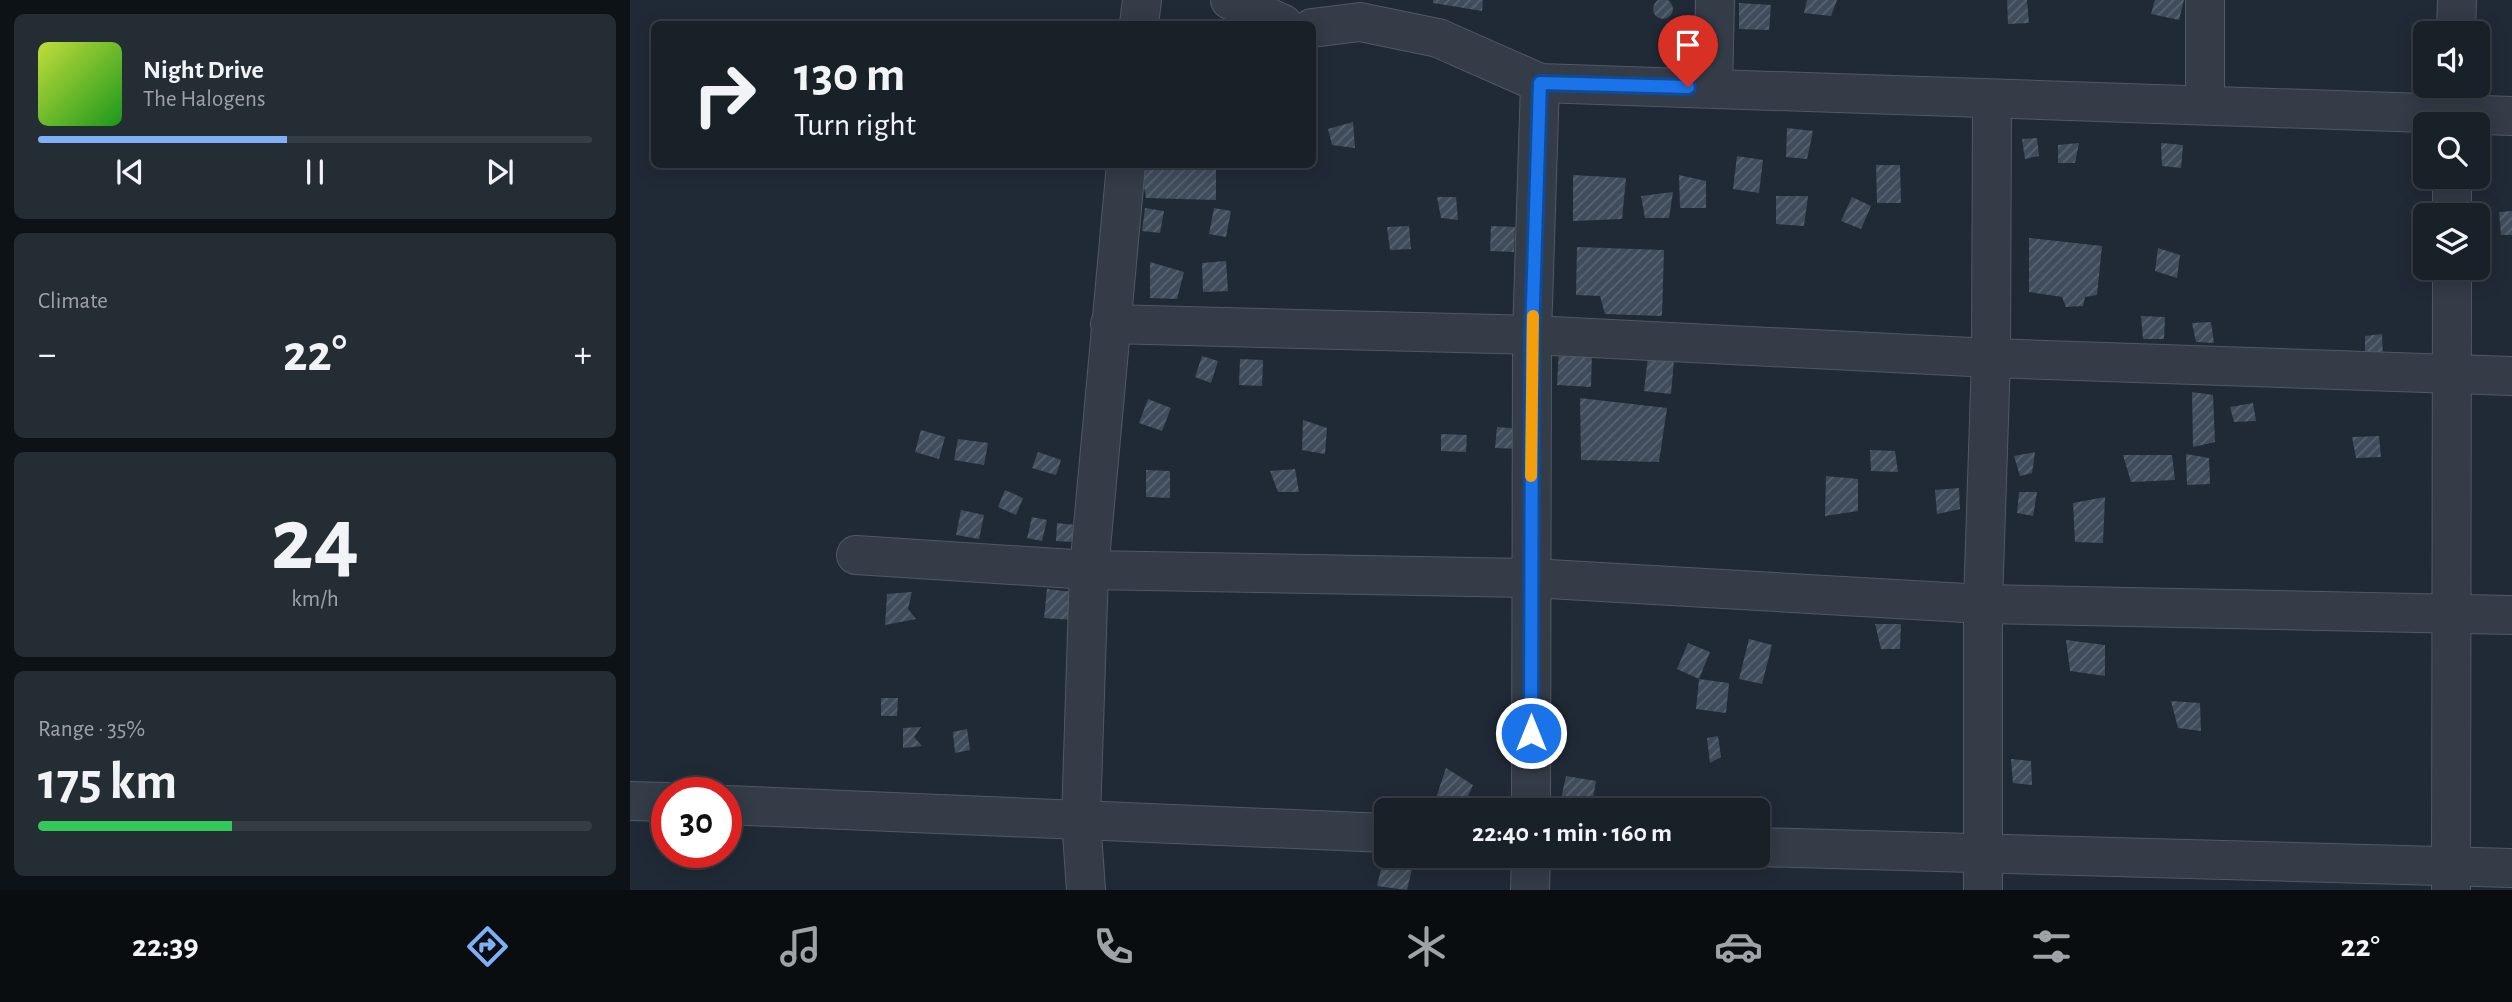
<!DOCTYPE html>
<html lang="en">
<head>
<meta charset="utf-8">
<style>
	body { margin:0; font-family:"Alegreya Sans",sans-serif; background:#252d34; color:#f1f3f6; height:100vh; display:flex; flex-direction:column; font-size:26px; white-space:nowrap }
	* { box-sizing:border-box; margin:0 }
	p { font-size:23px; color:#9fa3a8 }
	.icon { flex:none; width:38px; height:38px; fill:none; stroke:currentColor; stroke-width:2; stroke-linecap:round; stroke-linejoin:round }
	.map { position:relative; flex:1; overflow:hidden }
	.details { display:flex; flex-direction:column; gap:14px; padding:14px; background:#0d1216; width:630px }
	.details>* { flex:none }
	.top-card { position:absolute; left:21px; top:21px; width:665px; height:147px; border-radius:10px; box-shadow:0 4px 18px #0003,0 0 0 2px #363e45; background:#182028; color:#f1f3f6; overflow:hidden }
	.tools { position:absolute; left:1783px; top:21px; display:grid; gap:14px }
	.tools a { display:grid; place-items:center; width:77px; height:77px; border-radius:10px; background:#182028; box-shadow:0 4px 18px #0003,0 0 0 2px #363e45; font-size:35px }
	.speed { position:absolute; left:21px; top:777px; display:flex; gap:14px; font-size:35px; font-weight:700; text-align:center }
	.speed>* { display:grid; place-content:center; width:91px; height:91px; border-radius:50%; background:#182028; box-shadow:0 4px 18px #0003,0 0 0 2px #363e45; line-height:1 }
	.speed .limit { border:10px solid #d22; background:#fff; color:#111 }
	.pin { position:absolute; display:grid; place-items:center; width:60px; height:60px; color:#fff; margin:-72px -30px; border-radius:50% 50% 50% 0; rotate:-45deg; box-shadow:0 0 7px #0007 }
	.pin .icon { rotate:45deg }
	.me { position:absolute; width:77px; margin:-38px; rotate:0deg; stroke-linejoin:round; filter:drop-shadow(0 0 5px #0008) }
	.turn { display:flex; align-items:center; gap:24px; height:147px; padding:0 28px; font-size:32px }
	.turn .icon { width:91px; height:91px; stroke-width:2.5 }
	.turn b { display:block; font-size:49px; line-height:60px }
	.big { font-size:52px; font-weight:700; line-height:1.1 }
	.details .card { flex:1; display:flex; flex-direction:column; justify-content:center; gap:10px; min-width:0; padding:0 24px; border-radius:10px; background:#252d34 }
	.details .dial { align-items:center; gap:0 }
	.dial b { font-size:91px; line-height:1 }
	.song { display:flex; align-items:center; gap:21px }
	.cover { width:84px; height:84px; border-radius:10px; background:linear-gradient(135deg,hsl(70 70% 55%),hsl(120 70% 35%)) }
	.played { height:7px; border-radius:4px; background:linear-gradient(90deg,#7eaff7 45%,#363e45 45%) }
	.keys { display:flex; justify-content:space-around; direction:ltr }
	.heat { display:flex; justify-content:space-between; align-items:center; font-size:38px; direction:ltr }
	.charge { height:10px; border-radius:5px; background:linear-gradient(90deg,#34c759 35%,#363e45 0) }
	.trip { position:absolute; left:744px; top:798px; width:396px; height:70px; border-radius:10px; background:#182028; box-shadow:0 4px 18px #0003,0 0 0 2px #363e45; font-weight:700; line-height:70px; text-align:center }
	.tabs { display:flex; height:112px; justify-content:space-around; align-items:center; background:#0a0d10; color:#9fa3a8 }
	.tabs .icon { width:49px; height:49px }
	.tabs .current { color:#7eaff7 }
	.tabs b { font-size:32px; color:#f1f3f6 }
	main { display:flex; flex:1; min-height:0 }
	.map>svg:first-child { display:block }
</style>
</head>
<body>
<main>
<section class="details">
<div class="card">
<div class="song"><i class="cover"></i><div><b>Night Drive</b><p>The Halogens</p></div></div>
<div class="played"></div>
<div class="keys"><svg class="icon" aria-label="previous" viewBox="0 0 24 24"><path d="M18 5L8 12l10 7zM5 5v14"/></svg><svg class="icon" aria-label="pause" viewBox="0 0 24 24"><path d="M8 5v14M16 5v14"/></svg><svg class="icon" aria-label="next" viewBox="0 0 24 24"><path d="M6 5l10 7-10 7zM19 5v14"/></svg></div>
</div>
<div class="card"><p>Climate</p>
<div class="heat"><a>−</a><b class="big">22°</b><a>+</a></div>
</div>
<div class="card dial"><b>24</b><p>km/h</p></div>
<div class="card"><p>Range · 35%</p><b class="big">175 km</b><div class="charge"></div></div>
</section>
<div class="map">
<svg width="1882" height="890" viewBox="0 0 1882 890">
	<defs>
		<pattern id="building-hatch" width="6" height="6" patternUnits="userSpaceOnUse" patternTransform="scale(1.75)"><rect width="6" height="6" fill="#404c5b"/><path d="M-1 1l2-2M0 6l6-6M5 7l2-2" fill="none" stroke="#596471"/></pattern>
	</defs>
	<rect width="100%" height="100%" fill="#202a36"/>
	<g fill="url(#building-hatch)">
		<circle cx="1033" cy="9" r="10"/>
		<polygon points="803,0 853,0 852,11 803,3"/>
		<polygon points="1177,0 1207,0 1201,16 1174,13"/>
		<polygon points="1377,0 1397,0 1399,23 1378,24"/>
		<polygon points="1525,0 1554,0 1549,20 1521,14"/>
		<polygon points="1109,3 1141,5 1139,30 1109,29"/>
		<polygon points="723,122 725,148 702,145 698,129"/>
		<polygon points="1157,128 1183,131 1177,159 1156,157"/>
		<polygon points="1407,138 1409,156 1395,159 1392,139"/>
		<polygon points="1449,143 1445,163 1428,163 1428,145"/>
		<polygon points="1531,143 1553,145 1551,168 1532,166"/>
		<polygon points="1107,156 1133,160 1129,193 1103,189"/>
		<polygon points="510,164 586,164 586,200 516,198"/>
		<polygon points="1246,165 1270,165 1271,203 1247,203"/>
		<polygon points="943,175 996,178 992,219 943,221"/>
		<polygon points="1049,175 1076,181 1076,208 1050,208"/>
		<polygon points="1043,192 1039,218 1015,218 1011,196"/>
		<polygon points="1146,196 1178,196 1174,226 1146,224"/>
		<polygon points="807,197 826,197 828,220 811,218"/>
		<polygon points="1222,197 1241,206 1231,229 1211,221"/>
		<polygon points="515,208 534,211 530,233 512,231"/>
		<polygon points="584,208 601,211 596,237 579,234"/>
		<polygon points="1882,211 1882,235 1871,235 1869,212"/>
		<polygon points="779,226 781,249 760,250 757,227"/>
		<polygon points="861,226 885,227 884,252 860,251"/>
		<polygon points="1399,238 1472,246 1467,295 1455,297 1453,306 1436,307 1432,297 1399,292"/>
		<polygon points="947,247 1034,250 1032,316 975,314 970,296 946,295"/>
		<polygon points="1528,248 1550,255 1547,278 1525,271"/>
		<polygon points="596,261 598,291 573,292 572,263"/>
		<polygon points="520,262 554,272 547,299 520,298"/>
		<polygon points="1511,316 1535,317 1534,339 1513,339"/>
		<polygon points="1581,322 1584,343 1566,342 1562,323"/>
		<polygon points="1752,334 1753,357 1735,359 1735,336"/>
		<polygon points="929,348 962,350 961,387 927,385"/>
		<polygon points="572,356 588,361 581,383 565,377"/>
		<polygon points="1018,357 1044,360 1041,394 1014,391"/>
		<polygon points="610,359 633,360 632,386 609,385"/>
		<polygon points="1562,392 1583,395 1585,442 1563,447"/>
		<polygon points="950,398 1037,408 1029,462 951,460"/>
		<polygon points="518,399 541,408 532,431 509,423"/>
		<polygon points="1623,403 1626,421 1604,422 1600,407"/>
		<polygon points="673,420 697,428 695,454 672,450"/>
		<polygon points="867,427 892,429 891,449 865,448"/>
		<polygon points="291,430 315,437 309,459 285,452"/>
		<polygon points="811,434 837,435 836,452 811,451"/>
		<polygon points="1749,436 1751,457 1726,458 1722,437"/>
		<polygon points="328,439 358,443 354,465 324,460"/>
		<polygon points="1240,450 1265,451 1268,472 1241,471"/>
		<polygon points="408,452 431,460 426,475 402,468"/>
		<polygon points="1405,452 1402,473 1390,476 1384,456"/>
		<polygon points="1556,454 1579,458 1580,484 1557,485"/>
		<polygon points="1493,455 1542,455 1545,480 1501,482"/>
		<polygon points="665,469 669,492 648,492 640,471"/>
		<polygon points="516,470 540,471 540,498 516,497"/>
		<polygon points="1196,476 1228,479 1228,511 1195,516"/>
		<polygon points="1329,488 1330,509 1307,514 1305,490"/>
		<polygon points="375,490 393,498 386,515 368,507"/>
		<polygon points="1389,492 1407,492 1403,516 1387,513"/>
		<polygon points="1475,497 1473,543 1445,542 1443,503"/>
		<polygon points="331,510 354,515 349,539 326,535"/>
		<polygon points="402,517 417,520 412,541 397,538"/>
		<polygon points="427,523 445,525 444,542 426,541"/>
		<polygon points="417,589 444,592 442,620 414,618"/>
		<polygon points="282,592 278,609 286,619 255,625 257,594"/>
		<polygon points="1245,624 1271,624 1270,649 1251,649"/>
		<polygon points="1119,639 1142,645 1132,684 1109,679"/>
		<polygon points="1436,640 1475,645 1475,676 1440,671"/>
		<polygon points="1058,643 1080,652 1069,679 1099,683 1096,713 1066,709 1069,679 1047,669"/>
		<polygon points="251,698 268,698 267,716 251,716"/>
		<polygon points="1541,701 1570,703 1571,731 1548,728"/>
		<polygon points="291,727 284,737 292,746 273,748 273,728"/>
		<polygon points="337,729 340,750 325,753 323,732"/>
		<polygon points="1088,736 1091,757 1080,763 1077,738"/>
		<polygon points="1381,759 1401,761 1402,785 1383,783"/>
		<polygon points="816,768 843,785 833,807 805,801"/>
		<polygon points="936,776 966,781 961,809 930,804"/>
		<polygon points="756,849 756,856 785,856 777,890 747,886"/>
	</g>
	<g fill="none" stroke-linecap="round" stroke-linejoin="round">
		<defs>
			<g id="minor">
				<polyline points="600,0 653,24"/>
				<polyline points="1575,0 1575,104"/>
				<polyline points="509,24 512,0"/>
				<polyline points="682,28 730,22 808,38 910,83 1882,116"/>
				<polyline points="1826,33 1827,0"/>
				<polyline points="1083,88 1085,0"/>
				<polyline points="1822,177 1822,215"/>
				<polyline points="480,324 902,335 1361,358 1882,376"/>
				<polyline points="226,555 459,570 901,578 1353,604 1882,615"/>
				<polyline points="0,801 37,802"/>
				<polyline points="96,805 756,833"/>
				<polyline points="901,810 902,335 910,83"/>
				<polyline points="1127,847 1882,868"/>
				<polyline points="456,890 451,819 459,570 496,164"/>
				<polyline points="900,890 901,856"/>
				<polyline points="1353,890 1353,604 1361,358 1362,100"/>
				<polyline points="1821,890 1822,268"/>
			</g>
		</defs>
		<use href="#minor" stroke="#505965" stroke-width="40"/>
		<use href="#minor" stroke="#333c47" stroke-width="38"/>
	</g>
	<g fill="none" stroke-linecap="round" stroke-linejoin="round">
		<defs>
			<polyline id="route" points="901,733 902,335 910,83 1058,87"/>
		</defs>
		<use href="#route" stroke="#114b97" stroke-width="18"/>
		<use href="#route" stroke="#1a73e8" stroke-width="12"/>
		<polyline stroke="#f59e0b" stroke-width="12" points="901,476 903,316"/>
	</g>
</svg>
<div class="tools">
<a><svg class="icon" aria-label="sound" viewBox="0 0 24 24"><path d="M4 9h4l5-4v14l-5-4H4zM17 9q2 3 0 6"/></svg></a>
<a><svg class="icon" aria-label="search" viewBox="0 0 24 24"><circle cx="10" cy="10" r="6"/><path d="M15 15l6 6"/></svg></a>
<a><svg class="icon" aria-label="layers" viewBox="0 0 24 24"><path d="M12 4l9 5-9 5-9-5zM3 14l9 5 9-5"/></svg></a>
</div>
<div class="speed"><div class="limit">30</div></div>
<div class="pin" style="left:1058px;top:87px;background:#d93025"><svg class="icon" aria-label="arrive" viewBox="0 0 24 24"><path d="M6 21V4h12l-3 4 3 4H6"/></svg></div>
<svg class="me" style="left:901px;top:733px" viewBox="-20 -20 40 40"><circle r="17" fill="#1a73e8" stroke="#fff" stroke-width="3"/><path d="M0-11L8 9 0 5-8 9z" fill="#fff"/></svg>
<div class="trip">22:40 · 1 min · 160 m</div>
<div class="top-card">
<div class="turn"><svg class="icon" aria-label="right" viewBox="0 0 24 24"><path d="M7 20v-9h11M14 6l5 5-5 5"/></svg><div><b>130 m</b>Turn right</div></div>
</div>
</div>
</main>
<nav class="tabs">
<b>22:39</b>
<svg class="icon current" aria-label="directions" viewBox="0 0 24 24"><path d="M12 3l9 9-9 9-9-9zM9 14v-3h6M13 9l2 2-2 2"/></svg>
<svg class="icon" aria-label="music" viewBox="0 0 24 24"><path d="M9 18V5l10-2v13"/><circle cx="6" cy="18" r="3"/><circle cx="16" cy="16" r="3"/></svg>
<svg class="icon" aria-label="phone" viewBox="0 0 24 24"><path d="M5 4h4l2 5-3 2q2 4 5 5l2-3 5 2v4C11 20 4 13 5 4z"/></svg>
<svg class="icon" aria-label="climate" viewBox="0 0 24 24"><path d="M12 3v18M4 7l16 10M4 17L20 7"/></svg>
<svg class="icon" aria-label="car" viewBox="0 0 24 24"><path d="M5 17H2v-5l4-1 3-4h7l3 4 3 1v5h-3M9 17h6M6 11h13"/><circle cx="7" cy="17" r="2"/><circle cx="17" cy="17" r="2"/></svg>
<svg class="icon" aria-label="filters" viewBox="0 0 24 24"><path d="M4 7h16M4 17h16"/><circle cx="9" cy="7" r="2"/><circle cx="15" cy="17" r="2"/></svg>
<b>22°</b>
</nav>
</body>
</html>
